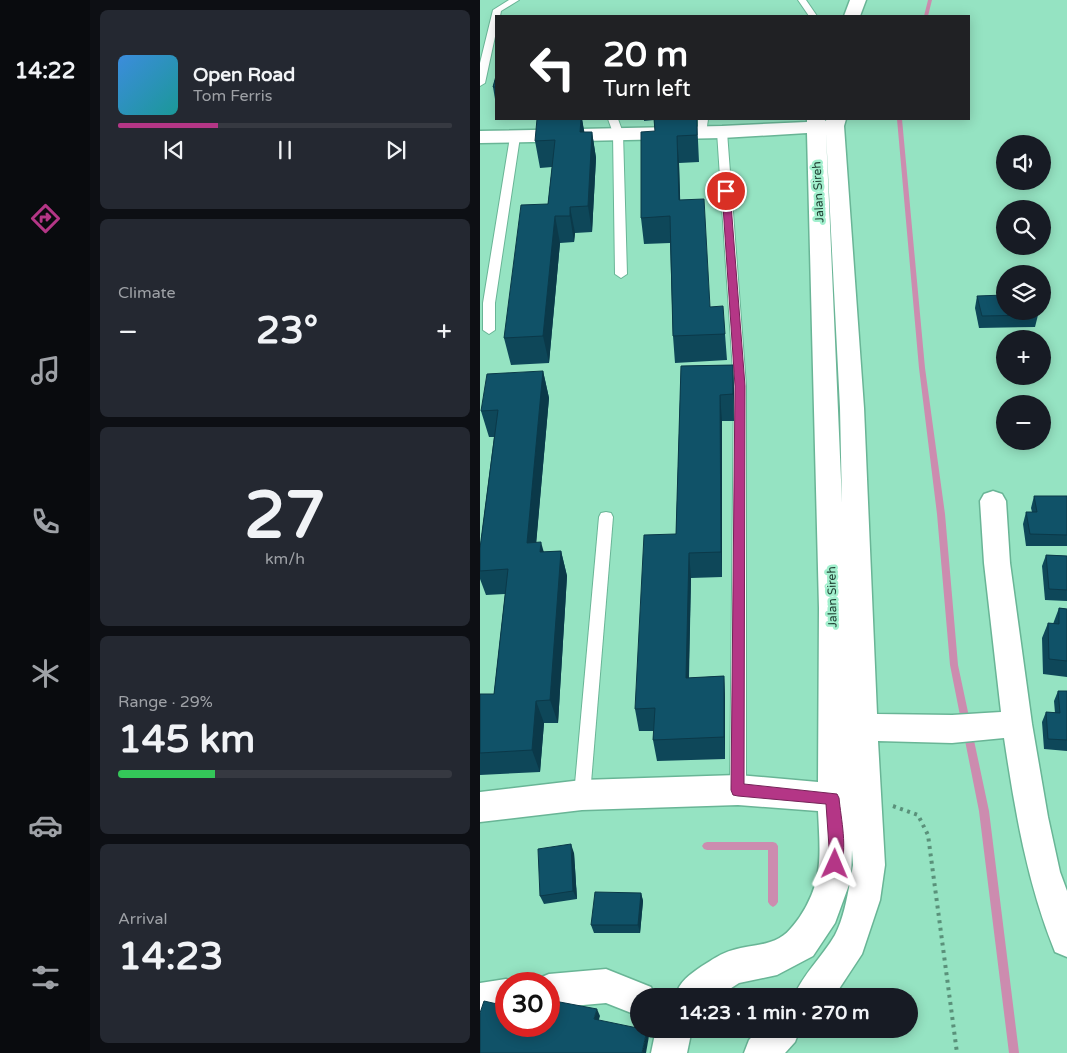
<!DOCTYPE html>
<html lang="en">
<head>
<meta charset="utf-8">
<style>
	body { margin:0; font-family:"Varela Round",sans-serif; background:#242831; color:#f1f3f6; height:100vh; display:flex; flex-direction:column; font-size:19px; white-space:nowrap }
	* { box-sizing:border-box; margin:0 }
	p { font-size:16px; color:#9ea1a6 }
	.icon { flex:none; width:28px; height:28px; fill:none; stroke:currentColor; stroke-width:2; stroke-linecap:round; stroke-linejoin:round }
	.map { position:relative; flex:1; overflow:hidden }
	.panel { display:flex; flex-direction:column; gap:10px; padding:10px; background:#0d0f14; width:390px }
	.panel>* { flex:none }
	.banner { position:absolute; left:15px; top:15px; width:475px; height:105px; border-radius:0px; box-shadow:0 2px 12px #0003; background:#202124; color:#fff; overflow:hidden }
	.fabs { position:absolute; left:516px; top:135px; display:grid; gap:10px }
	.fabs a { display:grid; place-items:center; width:55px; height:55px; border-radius:50%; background:#171b24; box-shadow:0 2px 12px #0003; font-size:25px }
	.speed { position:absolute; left:15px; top:972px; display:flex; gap:10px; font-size:25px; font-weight:700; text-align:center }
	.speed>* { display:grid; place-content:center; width:65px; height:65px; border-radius:50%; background:#171b24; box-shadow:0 2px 12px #0003; line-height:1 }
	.speed .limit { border:8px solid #d22; background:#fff; color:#111 }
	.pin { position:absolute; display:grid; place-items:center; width:42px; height:42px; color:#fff; margin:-21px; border:2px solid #fff; border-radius:50%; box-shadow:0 1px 5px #0007 }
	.me { position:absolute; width:55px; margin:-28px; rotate:1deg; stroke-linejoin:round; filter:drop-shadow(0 0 4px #0008) }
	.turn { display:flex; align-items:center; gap:18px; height:105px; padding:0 25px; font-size:22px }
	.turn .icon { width:65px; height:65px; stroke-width:2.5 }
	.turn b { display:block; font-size:35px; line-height:42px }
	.big { font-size:38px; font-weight:700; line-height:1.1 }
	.panel .card { flex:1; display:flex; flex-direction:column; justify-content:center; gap:8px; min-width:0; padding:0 18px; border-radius:8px; background:#242831 }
	.panel .dial { align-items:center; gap:0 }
	.dial b { font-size:65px; line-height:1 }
	.song { display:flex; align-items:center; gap:15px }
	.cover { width:60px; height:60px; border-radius:8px; background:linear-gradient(135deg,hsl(210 70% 55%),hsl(180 70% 35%)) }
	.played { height:5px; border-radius:2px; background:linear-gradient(90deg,#b43686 30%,#363941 30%) }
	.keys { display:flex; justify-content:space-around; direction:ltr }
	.heat { display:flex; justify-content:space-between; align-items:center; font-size:28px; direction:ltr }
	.charge { height:8px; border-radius:4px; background:linear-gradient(90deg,#34c759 29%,#363941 0) }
	.trip { position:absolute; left:150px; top:988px; width:288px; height:50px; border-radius:25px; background:#171b24; box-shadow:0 2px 12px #0003; font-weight:700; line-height:50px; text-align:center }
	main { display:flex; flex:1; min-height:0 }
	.tabs { display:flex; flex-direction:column; width:90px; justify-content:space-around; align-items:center; background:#090b0e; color:#9ea1a6 }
	.tabs .icon { width:35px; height:35px }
	.tabs .active { color:#b43686 }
	.tabs b { font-size:22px; color:#f1f3f6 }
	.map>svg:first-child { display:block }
</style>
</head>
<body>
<main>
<nav class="tabs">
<b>14:22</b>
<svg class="icon active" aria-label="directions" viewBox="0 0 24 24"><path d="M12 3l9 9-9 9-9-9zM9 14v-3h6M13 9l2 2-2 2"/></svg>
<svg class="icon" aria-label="music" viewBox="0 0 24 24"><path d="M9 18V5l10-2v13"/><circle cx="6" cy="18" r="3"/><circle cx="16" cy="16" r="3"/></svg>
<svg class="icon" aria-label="phone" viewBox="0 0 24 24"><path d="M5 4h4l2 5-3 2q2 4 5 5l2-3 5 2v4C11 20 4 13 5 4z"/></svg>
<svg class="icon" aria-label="climate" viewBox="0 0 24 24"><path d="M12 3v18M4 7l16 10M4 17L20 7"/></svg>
<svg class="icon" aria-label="car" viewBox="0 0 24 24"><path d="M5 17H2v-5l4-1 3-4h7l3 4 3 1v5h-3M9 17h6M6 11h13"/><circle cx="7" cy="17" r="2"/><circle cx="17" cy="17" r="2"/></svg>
<svg class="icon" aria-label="filters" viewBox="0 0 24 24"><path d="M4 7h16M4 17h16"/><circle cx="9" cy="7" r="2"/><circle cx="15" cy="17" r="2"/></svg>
</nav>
<section class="panel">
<div class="card">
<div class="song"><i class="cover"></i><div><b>Open Road</b><p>Tom Ferris</p></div></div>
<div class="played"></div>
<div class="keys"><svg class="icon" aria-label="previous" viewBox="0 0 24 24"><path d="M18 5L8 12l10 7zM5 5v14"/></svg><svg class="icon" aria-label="pause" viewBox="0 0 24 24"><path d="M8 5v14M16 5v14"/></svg><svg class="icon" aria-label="next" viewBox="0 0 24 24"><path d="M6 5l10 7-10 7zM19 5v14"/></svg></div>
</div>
<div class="card"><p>Climate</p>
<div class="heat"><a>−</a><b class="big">23°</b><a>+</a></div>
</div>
<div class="card dial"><b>27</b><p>km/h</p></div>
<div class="card"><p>Range · 29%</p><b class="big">145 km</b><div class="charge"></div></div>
<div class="card"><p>Arrival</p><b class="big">14:23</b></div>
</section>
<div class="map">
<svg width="587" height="1053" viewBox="0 0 587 1053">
	<rect width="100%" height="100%" fill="#95e3c2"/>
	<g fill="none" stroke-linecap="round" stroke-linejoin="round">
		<g fill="#cc8caf" fill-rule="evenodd">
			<polygon points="448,0 452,0 448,16 444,16"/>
			<polygon points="417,119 422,119 445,368 465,514 478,665 509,811 539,1053 529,1053 499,811 470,665 457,514 439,368"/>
			<polygon points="227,842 293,842 296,843 298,846 298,902 296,905 293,907 290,905 288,902 288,850 227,850 224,849 222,846 224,843"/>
		</g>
		<defs>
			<g id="service">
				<polygon points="29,0 39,0 21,11 20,16 16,16 16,32 5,83 0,86 0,63 13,10"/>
				<polygon points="318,0 326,0 337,16 329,16"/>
				<polygon points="128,119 138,119 143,133 147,274 141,278 135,274 133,133"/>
				<polygon points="218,119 228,119 226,134 218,134"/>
				<polygon points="242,129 247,132 266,386 266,790 264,795 258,798 252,795 250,790 254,386 237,132"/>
				<polygon points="35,134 40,137 15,303 15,330 9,334 3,330 3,303 30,137"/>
				<polygon points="126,512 131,513 133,517 110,795 108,800 102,803 96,800 94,795 119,517 121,513"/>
			</g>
			<g id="minor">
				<polygon points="370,0 386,0 380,16 364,16"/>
				<path d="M327,119H345V121L348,119H366L364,126L384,408L397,714L472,715L521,712L504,563L500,501L504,494L513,491L522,494L526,501L530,563L552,724L568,817L580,872L587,891V957L575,952C547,883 535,811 524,738L472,743L398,741L405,865L400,900L382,954L357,992L354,996H314C323,974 343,956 355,935C363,920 367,899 370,882L355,923L333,956L297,975L259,983L239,996H195C200,981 209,975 222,966C232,960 241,953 253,950C265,946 278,946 290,942C304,938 311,929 319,918C344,881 340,854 338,811L258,805L102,810L0,822V792L102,780L258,775L338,782L339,608L327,133L242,138L0,143V131L242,126L327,122ZM346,133L360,408L362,503ZM372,850L373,865L371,877Z"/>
				<polygon points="126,969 171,987 175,996 159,996 159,1016 126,1003 69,1008 69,984 55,984 57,979 69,974"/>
				<polygon points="26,979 38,984 26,984 26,1013 0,1019 0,983"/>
				<polygon points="176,1029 212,1029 207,1053 171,1053"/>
				<polygon points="279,1029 320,1029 315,1042 305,1053 264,1053 269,1040"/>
			</g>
		</defs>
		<use href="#service" stroke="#69b596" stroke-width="2"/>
		<use href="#minor" stroke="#69b596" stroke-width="3"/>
		<polyline stroke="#5a917a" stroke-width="4" stroke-dasharray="3 4.5" stroke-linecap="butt" points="413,806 438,815 448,835 477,1053"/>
		<use href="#service" fill="#fff" fill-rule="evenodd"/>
		<use href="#minor" fill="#fff" fill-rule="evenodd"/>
	</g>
	<g fill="#0e4759">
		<polygon points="16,76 16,99 15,99 13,87"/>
		<polygon points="102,119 104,132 112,132 116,158 112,232 95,233 94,242 80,243 69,363 31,365 24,338 68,204 72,167 60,168 55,141"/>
		<polygon points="164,119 217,119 219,162 199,163 200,200 230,307 245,334 247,360 195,363 193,336 190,243 164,244 161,218 175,131 174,120 164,121"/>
		<polygon points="497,296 558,315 555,327 499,328 495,308"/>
		<polygon points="253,365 254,421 242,421 242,577 211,578 209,678 244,676 245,699 245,759 177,761 173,740 174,731 159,731 155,709 196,534 201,366"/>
		<polygon points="63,371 69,398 56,543 64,552 81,551 87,576 78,723 64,723 60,772 0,775 0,694 14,694 25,594 6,595 0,579 0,548 14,437 9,437 1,411"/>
		<polygon points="554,496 587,496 587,546 546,546 543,524 546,512 552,512 551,508"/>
		<polygon points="566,555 587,556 587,601 565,600 562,566"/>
		<polygon points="579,608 587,609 587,677 563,674 562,638 568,623 573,624"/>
		<polygon points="578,691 587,691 587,751 564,749 562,722 566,712 575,713 574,701"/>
		<polygon points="94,853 97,899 64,904 60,896"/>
		<polygon points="161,893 163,901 160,933 114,933 111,925"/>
	</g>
	<g fill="#0b3949">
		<polygon points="101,119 102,119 106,141 100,132"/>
		<polygon points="112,132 116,158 112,232 108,206"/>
		<polygon points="197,136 199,163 201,227 199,200"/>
		<polygon points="90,207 95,233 94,242 90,216"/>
		<polygon points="75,216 80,243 69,363 63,336"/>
		<polygon points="253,365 254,392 254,421 253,394"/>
		<polygon points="63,371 69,398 54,568 47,543"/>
		<polygon points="240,395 242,421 242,577 241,552"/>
		<polygon points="61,542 68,567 60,552"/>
		<polygon points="81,551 87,576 78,723 70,700"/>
		<polygon points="209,553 211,578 208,701 206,678"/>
		<polygon points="244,676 245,699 245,759 244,737"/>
		<polygon points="56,701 64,723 60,772 52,750"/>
		<polygon points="91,844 94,853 97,899 93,891"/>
		<polygon points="161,893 163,901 160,933 158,925"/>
		<polygon points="117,1009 120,1016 117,1026 114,1019"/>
		<polygon points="167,1030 169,1036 166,1053 162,1053"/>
	</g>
	<g fill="#105268" stroke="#0b3949">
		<polygon points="16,76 16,87 13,87"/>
		<polygon points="57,119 101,119 100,132 112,132 108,206 90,207 90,216 75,216 63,336 24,338 41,205 68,204 75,140 55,141"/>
		<polygon points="174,119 217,119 217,135 197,136 199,200 224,199 230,307 243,306 245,334 193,336 190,216 161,218 161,132 175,131"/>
		<polygon points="525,295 525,311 557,311 558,315 502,316 497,296"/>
		<polygon points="253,365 253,394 240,395 241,552 209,553 206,678 244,676 244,737 173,740 175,708 155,709 164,535 196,534 201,366"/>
		<polygon points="63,371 47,543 61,542 60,552 81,551 70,700 56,701 52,750 0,753 0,694 14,694 28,569 0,571 0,548 18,410 1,411 7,374"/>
		<polygon points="554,496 587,496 587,535 550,534 546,512 557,512"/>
		<polygon points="566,555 587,556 587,590 569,589"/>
		<polygon points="579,608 587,609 587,661 569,659 568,623 579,624"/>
		<polygon points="578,691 587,691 587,740 568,739 566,712 580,713"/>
		<polygon points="91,844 93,891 60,896 58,849"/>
		<polygon points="115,892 161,893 158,925 111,925"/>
		<polygon points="69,1000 117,1009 114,1019 167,1030 162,1053 0,1053 0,1013 4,1001 26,1006 26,1026 69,1026"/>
	</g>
	<path fill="#b43686" stroke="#752357" d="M246,188L250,191L265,386L264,784L357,794L359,798C361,819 368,849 360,868L355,871L350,868L348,864L349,847L346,804L258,796L253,795L251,790L255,386L242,191Z"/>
	<g text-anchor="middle" stroke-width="5" stroke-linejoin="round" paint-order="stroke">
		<g font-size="12" fill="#204033" stroke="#a2f0ce">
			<text transform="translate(338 192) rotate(-93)" y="4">Jalan Sireh</text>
			<text transform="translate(352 597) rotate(-91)" y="4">Jalan Sireh</text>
		</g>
	</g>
</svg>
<div class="fabs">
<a><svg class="icon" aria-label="sound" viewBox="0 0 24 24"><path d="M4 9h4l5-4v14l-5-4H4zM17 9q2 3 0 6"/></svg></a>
<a><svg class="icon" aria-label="search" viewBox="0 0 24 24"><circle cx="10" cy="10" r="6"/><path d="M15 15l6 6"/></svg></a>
<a><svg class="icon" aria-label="layers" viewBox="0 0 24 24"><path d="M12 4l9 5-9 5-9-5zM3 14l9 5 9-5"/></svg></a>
<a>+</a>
<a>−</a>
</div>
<div class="speed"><div class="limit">30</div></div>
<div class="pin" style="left:246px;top:191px;background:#d93025"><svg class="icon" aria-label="arrive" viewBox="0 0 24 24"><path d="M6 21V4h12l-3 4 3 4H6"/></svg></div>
<svg class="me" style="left:355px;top:864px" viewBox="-20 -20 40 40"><path d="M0-17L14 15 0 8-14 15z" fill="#b43686" stroke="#fff" stroke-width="4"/></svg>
<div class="trip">14:23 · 1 min · 270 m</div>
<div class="banner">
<div class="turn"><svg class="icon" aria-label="left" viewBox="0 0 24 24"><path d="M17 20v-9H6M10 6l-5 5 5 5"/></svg><div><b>20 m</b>Turn left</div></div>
</div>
</div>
</main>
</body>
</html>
